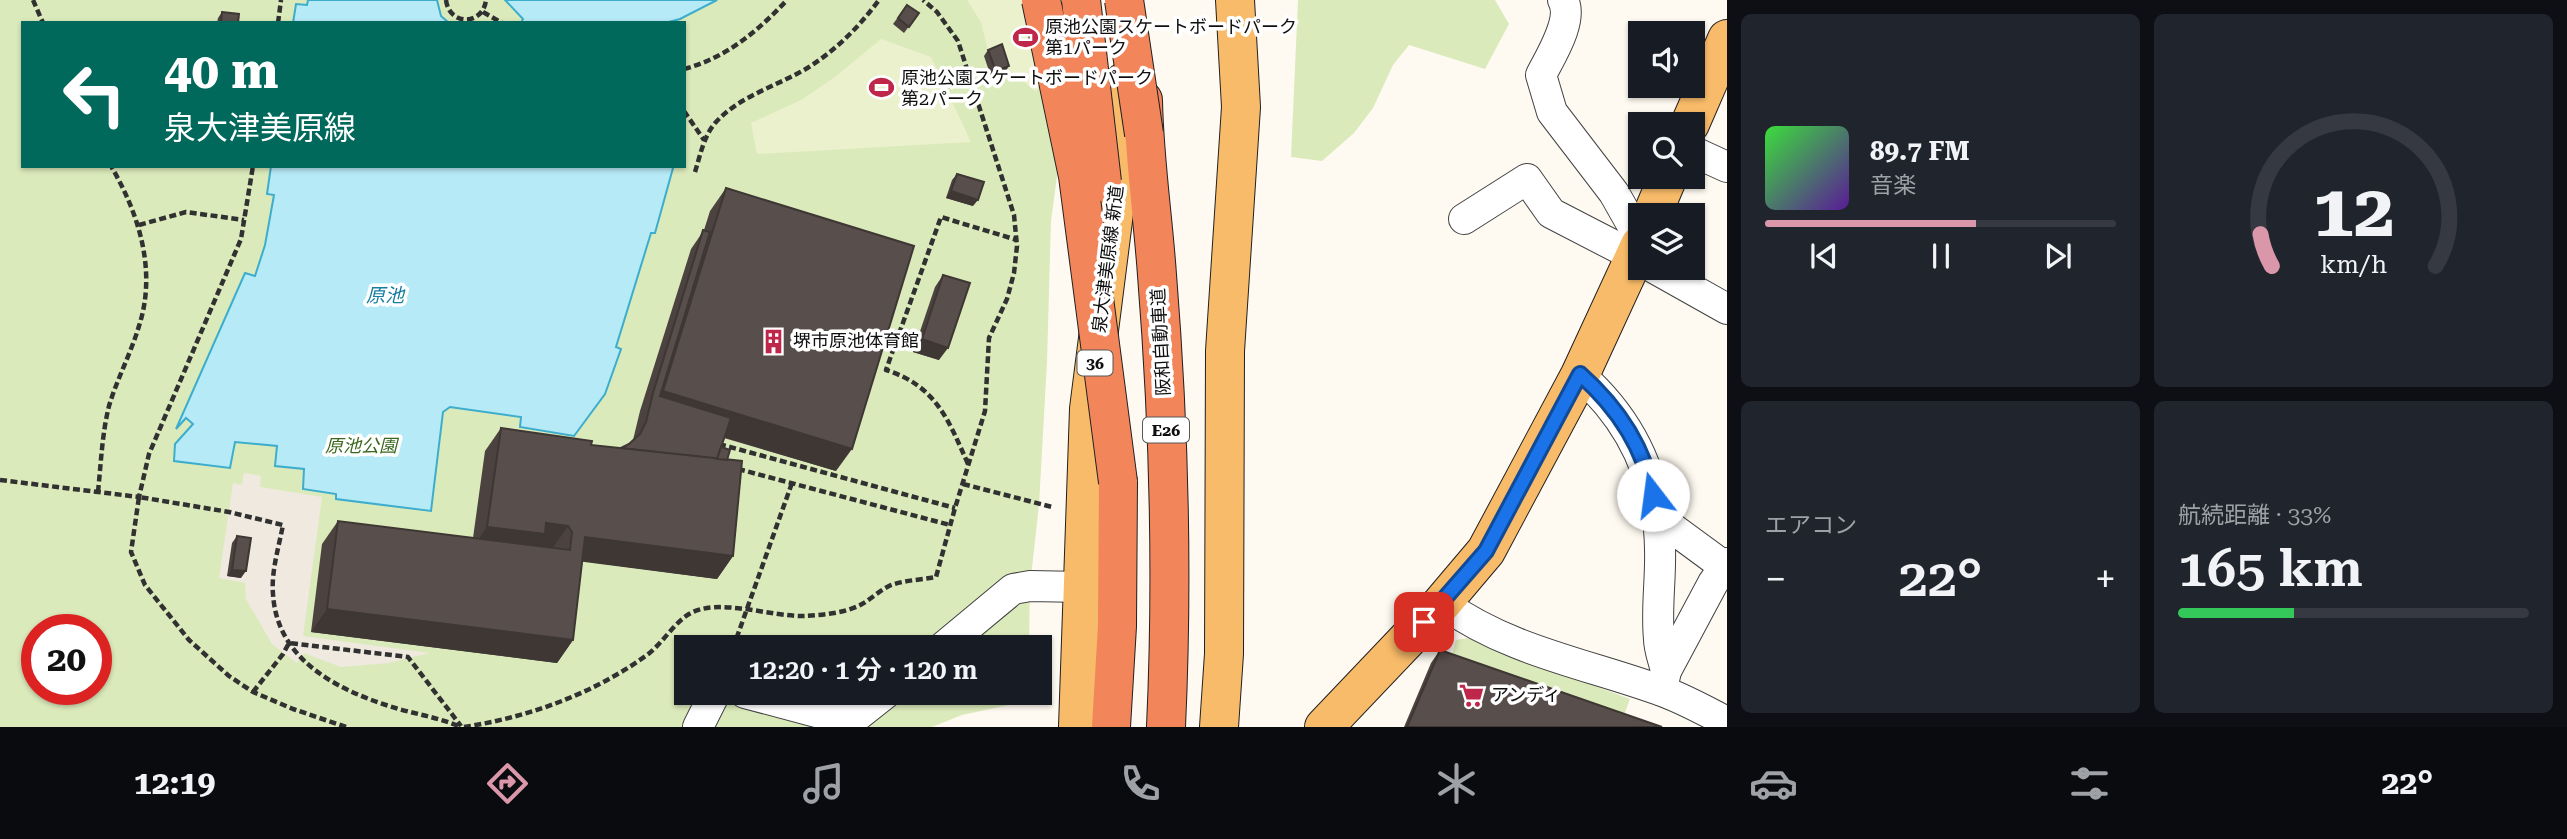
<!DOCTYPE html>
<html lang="ja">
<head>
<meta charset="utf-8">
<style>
	body { margin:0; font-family:"Roboto Serif","Noto Sans JP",serif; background:#20242c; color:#f1f3f6; height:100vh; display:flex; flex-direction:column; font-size:26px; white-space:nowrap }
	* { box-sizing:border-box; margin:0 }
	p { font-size:23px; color:#9ea1a6 }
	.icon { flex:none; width:38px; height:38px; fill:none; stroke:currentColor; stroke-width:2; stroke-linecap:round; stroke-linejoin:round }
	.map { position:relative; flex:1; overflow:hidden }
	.details { display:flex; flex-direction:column; gap:14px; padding:14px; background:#0d0f14; width:840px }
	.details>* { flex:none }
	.guide { position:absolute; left:21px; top:21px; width:665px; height:147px; border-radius:0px; box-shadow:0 2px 5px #0004; background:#00695c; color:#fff; overflow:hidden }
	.buttons { position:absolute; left:1628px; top:21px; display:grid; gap:14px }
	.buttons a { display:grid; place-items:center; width:77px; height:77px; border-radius:0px; background:#171b24; box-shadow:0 2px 5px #0004; font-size:35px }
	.speed { position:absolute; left:21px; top:614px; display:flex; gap:14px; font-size:35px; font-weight:700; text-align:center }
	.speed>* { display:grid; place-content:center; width:91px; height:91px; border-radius:50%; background:#171b24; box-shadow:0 2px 5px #0004; line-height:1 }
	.speed .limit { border:10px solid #d22; background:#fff; color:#111 }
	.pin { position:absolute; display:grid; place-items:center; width:60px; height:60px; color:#fff; margin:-30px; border-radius:14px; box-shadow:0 4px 10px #0006 }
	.me { position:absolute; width:77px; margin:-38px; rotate:345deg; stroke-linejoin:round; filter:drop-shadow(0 0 5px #0008) }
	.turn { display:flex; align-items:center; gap:24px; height:147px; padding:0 28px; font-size:32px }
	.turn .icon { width:91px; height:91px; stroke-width:2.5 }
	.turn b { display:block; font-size:49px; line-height:60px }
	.big { font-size:52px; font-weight:600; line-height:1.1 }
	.details .widget { flex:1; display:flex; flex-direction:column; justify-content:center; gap:10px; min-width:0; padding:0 24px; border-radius:10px; background:#20242c }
	.details .dial { align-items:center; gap:0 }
	.dial svg { height:182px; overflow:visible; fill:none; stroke:#363941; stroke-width:7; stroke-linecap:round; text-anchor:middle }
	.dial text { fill:#f1f3f6; stroke:none }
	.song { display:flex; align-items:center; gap:21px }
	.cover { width:84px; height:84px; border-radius:10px; background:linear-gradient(135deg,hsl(120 70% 55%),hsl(270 70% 35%)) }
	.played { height:7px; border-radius:4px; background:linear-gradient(90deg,#da97a9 60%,#363941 60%) }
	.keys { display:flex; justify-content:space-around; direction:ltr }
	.heat { display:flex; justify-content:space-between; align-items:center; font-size:38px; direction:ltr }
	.charge { height:10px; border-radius:5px; background:linear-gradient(90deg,#34c759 33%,#363941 0) }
	.details .tiles { flex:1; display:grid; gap:14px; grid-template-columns:repeat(2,1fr) }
	.trip { position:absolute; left:674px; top:635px; width:378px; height:70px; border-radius:0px; background:#171b24; box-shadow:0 2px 5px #0004; font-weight:600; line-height:70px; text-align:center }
	.menu { display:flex; height:112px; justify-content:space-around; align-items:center; background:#090b0e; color:#9ea1a6 }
	.menu .icon { width:49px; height:49px }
	.menu .current { color:#da97a9 }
	.menu b { font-size:32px; color:#f1f3f6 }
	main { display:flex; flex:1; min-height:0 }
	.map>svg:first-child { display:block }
</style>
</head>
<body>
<main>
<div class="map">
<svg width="1727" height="727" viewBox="0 0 1727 727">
	<rect width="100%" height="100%" fill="#fffaf1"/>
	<g fill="#dbeabb" fill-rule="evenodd">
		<path d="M0,0H1069L1071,72L1051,221L1047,362L1039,505L1030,586L1029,647L686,648V693H1028V701L962,715L932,727H0ZM23,23H684V166H23ZM37,630H96V690H37Z"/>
		<polygon points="1298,0 1495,0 1509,24 1485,69 1409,45 1393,65 1373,108 1354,133 1322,161 1291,157"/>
		<polygon points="1467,638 1630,699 1622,721 1450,661 1456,640"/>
	</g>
	<g fill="#ebf1cc">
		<polygon points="967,0 1064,0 1065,73 1035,91 988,51 981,22"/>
		<polygon points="881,39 931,57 971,142 757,154 751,123 801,100 835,77"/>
	</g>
	<polygon fill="#f0e9e0" points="244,473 261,476 260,487 322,497 303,636 429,653 388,663 341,667 304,653 297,663 272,644 246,599 245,583 219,578 233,483 242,485"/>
	<g fill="#b6eaf6" stroke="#3dadcd" stroke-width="2">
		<polygon points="308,0 437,0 441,16 449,23 293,23 296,4 307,5"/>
		<polygon points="505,0 717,0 680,19 665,23 521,23 523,19"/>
		<polygon points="271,166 671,166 673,168 655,233 651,233 616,347 621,349 605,394 574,436 520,427 521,417 450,407 443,412 431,511 336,499 336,494 303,489 304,469 275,466 277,446 235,442 230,468 174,461 175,444 193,424 186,418 176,429 245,273 255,276 265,245 274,195 267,194"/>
	</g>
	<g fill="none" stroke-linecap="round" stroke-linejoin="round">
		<defs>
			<g id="minor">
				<path d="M1563,0C1574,20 1550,57 1541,75L1552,112L1614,193L1640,239"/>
				<polyline points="1692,151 1727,167"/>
				<polyline points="1464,219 1527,179 1551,213 1640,259"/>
				<polyline points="1654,268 1727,309"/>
				<path d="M1580,375C1632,421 1659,479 1660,549C1661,579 1656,609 1659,639C1659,650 1664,661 1666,671"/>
				<polyline points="1657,517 1725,567"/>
				<path d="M1442,603C1509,651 1584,663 1659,690C1683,698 1705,711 1727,722"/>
				<polyline points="942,648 1013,589 1030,586 1083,587"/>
				<polyline points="1664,680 1666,671 1713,583 1727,563"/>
				<polyline points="745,693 850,721"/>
				<polyline points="698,727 715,693"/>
				<polyline points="843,727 886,693"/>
			</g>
			<g id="major">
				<polyline points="1690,124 1727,39"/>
				<polyline points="1652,215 1668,177"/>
				<polyline points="1078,727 1089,409 1124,134 1125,81"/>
				<polyline points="1219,727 1224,654 1225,351 1241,107 1235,0"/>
				<polyline points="1324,727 1442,603 1486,551 1580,375 1640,245"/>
			</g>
			<g id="highway">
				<path d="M1143,100C1144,159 1153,217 1157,275C1169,425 1173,576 1166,727"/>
				<polyline points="1111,727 1117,626 1118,482"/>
			</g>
		</defs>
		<use href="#minor" stroke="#424242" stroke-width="32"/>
		<use href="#major" stroke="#202020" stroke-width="40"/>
		<use href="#highway" stroke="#202020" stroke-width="40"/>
		<g stroke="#313131" stroke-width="4.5" stroke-dasharray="7 3.5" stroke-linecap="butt">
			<polyline points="33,0 43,23"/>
			<path d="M446,0C449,26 483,26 486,0"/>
			<polyline points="483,12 502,23"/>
			<polyline points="278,23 281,0"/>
			<path d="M684,69C726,58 758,31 787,0"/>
			<polyline points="684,111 704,140"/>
			<path d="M695,172C700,156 704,135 716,122C741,95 778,86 809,67C837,49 859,27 879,0"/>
			<polyline points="139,225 186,212 244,220"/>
			<polyline points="719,444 955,508"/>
			<path d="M968,464C948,419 936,386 886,370L941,217L1017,240"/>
			<polyline points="738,469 950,525"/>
			<polyline points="0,480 139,497 149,454 241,239 253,166"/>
			<polyline points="963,484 1052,507"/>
			<path d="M98,492C101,463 102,434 109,406C117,379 131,353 139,326C157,271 139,214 111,166"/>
			<polyline points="733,648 792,483"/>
			<polyline points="253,692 283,654 289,643 408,657 461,726"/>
			<path d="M346,727L293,709L253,692L229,676L189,640L145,585L131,552L139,497L229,512L283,525C279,546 271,572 273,594C277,662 341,692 399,709C420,715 440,718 461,727"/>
			<path d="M464,727C529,717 593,694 647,655C662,644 673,624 689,614C717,597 771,617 805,616C823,615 846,613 862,604C871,599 879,591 889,586C903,580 921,580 936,577L955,508L985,411L989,338L1007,299L1014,273L1017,246L1014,215L958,41L937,12L923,0"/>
		</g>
		<use href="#minor" stroke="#fff" stroke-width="30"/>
		<use href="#major" stroke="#f8bb69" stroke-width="38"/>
		<use href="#highway" stroke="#f3855b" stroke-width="38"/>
		<defs>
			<g id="highway-bridge">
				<polyline points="1041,0 1078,176 1118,482"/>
				<polyline points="1081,0 1102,182"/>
				<polyline points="1124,0 1144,134"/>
			</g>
		</defs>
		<use href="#highway-bridge" stroke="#202020" stroke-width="40" stroke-linecap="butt"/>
		<use href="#highway-bridge" stroke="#f3855b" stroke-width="38"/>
	</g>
	<g fill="#4c4340">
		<polygon points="907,5 919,13 904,33 893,24"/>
		<polygon points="222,12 238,23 217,23 218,18"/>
		<polygon points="988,50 1005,72 991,77 984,56"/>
		<polygon points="957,174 973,206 946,198 952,180"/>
		<polygon points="726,188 836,471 724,438 721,447 727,460 733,556 717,579 582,561 573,640 557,663 311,632 322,544 338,521 473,538 485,451 501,428 591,445 621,448 629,444 633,440 640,411 691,249 704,230 710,211"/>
		<polygon points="943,275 939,360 913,352 935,287"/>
		<polygon points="237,536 241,578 227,576 232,543"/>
		<polygon points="1440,650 1662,727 1404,727 1431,663"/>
	</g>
	<g fill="#3e3734">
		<polygon points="1009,66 1005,72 991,77 996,71"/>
		<polygon points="951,191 978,200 973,206 946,198"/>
		<polygon points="922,339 948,348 939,360 913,352"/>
		<polygon points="663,391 852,449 836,471 647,414"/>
		<polygon points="546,523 568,526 552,549 471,550 487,527"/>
		<polygon points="585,537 733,556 717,579 569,560"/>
		<polygon points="232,570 246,571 241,578 227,576"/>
		<polygon points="327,609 573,640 557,663 311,632"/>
	</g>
	<g fill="#584e4b" stroke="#3e3734" stroke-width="2">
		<polygon points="907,5 919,13 909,27 898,18"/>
		<polygon points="222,12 239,14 238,23 221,23"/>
		<polygon points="1002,44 1009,66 996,71 988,50"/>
		<polygon points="957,174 984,182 978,200 951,191"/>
		<polygon points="726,188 914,246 852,449 663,391"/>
		<polygon points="703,230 710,232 660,396 731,418 717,459 621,448 629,444 640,434 646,422 653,393"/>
		<polygon points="943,275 970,283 948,348 922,339"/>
		<polygon points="501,428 592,441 591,445 742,461 733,556 585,537 573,640 327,609 338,521 570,550 572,532 568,526 546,523 545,534 487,527"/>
		<polygon points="721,447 730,450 727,460 717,459"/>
		<polygon points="237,536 251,538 246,571 232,570"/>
		<polygon points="1440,650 1662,727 1407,727"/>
	</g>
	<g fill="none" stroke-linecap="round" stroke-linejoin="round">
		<defs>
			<path id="route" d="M1424,622L1486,551L1580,374C1616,406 1644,447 1653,495"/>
		</defs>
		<use href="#route" stroke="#114b97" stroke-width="18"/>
		<use href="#route" stroke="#1a73e8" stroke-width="12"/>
	</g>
	<defs>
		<symbol id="stadium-bare" viewBox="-9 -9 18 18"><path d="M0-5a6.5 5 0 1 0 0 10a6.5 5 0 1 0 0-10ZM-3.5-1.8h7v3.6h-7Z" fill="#bf274a" stroke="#fff" stroke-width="2.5" paint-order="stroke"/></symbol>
		<symbol id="building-bare" viewBox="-9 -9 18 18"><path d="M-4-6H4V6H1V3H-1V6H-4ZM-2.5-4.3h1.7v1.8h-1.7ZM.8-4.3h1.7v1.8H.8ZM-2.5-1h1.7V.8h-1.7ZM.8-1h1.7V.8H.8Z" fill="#bf274a" stroke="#fff" stroke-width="2.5" paint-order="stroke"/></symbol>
		<symbol id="supermarket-bare" viewBox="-9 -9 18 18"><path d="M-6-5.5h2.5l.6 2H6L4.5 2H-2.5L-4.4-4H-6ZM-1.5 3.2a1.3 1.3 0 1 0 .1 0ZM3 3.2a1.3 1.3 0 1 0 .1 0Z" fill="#bf274a" stroke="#fff" stroke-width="2.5" paint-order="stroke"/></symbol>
	</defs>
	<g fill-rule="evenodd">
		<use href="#stadium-bare" x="1008" y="20" width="35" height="35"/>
		<use href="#stadium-bare" x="864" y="70" width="35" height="35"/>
		<use href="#building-bare" x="756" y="324" width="35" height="35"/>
		<use href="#supermarket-bare" x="1454" y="678" width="35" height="35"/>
	</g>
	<g text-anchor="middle" stroke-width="7" stroke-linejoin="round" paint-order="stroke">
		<g fill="#fff" stroke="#575757" stroke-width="2">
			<rect x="1077.5" y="350.5" width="35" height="25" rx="5"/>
			<rect x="1143" y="417.5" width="46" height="25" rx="5"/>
		</g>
		<g font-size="16" font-weight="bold" fill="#0f0f0f">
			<text x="1095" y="369">36</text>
			<text x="1166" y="436">E26</text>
		</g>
		<g font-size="18" fill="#0f0f0f" stroke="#fff" text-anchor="start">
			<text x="1045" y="33">原池公園スケートボードパーク<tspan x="1045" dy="21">第1パーク</tspan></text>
			<text x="901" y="84">原池公園スケートボードパーク<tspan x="901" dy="21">第2パーク</tspan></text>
			<text x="793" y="347">堺市原池体育館</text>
			<text x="1491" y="701">アンディ</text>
		</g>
		<g font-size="18" fill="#0f0f0f" stroke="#fff">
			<text transform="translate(1108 259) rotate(-83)" y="6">泉大津美原線 新道</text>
			<text transform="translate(1161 342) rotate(-93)" y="6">阪和自動車道</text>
		</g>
		<g font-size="18" font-style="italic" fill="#3b671f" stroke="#fff">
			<text x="361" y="452">原池公園</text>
		</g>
		<g font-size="19" font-style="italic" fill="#187ea1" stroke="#fff">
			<text x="385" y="302">原池</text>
		</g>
	</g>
</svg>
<div class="buttons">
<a><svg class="icon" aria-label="sound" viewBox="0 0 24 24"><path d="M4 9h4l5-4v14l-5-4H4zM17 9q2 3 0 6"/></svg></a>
<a><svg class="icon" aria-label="search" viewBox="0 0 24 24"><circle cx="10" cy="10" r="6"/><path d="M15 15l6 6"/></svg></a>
<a><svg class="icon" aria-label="layers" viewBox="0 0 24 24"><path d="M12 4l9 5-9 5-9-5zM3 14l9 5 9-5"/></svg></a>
</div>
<div class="speed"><div class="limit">20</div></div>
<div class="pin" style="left:1424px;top:622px;background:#d93025"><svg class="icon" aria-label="arrive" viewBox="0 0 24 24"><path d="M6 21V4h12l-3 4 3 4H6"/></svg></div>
<svg class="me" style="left:1653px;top:495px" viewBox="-20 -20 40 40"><circle r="19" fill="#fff"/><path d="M0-13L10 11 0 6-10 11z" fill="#1a73e8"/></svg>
<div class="trip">12:20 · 1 分 · 120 m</div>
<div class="guide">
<div class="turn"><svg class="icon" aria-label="left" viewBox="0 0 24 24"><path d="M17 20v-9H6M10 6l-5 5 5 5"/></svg><div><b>40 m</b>泉大津美原線</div></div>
</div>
</div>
<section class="details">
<div class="tiles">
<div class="widget">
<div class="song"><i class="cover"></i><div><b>89.7 FM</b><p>音楽</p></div></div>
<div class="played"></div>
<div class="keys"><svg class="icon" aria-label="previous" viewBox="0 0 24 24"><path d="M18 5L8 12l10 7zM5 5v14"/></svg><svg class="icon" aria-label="pause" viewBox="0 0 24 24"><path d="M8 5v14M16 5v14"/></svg><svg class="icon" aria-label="next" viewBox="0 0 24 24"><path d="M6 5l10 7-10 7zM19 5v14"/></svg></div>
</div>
<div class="widget dial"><svg viewBox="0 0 100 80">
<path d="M14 69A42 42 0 1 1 86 69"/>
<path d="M14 69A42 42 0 0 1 9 55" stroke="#da97a9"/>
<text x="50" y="56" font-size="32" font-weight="700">12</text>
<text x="50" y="72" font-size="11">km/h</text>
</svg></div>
<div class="widget"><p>エアコン</p>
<div class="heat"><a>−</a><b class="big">22°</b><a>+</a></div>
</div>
<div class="widget"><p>航続距離 · 33%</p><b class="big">165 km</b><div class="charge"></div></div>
</div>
</section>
</main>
<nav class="menu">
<b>12:19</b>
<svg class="icon current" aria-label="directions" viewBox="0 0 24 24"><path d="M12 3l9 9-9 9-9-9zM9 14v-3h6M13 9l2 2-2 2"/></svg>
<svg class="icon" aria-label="music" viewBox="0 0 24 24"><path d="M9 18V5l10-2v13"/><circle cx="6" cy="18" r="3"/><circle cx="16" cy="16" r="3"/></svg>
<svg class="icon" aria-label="phone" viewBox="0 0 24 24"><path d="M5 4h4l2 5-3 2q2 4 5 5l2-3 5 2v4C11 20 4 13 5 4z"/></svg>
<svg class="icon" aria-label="climate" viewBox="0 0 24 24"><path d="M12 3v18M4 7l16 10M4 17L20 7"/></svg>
<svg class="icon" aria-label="car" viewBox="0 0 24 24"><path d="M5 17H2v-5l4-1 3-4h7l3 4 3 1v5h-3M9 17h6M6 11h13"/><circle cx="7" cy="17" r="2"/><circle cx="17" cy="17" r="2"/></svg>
<svg class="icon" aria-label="filters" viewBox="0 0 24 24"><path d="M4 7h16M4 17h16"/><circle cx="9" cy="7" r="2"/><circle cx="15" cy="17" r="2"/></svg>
<b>22°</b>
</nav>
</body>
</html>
